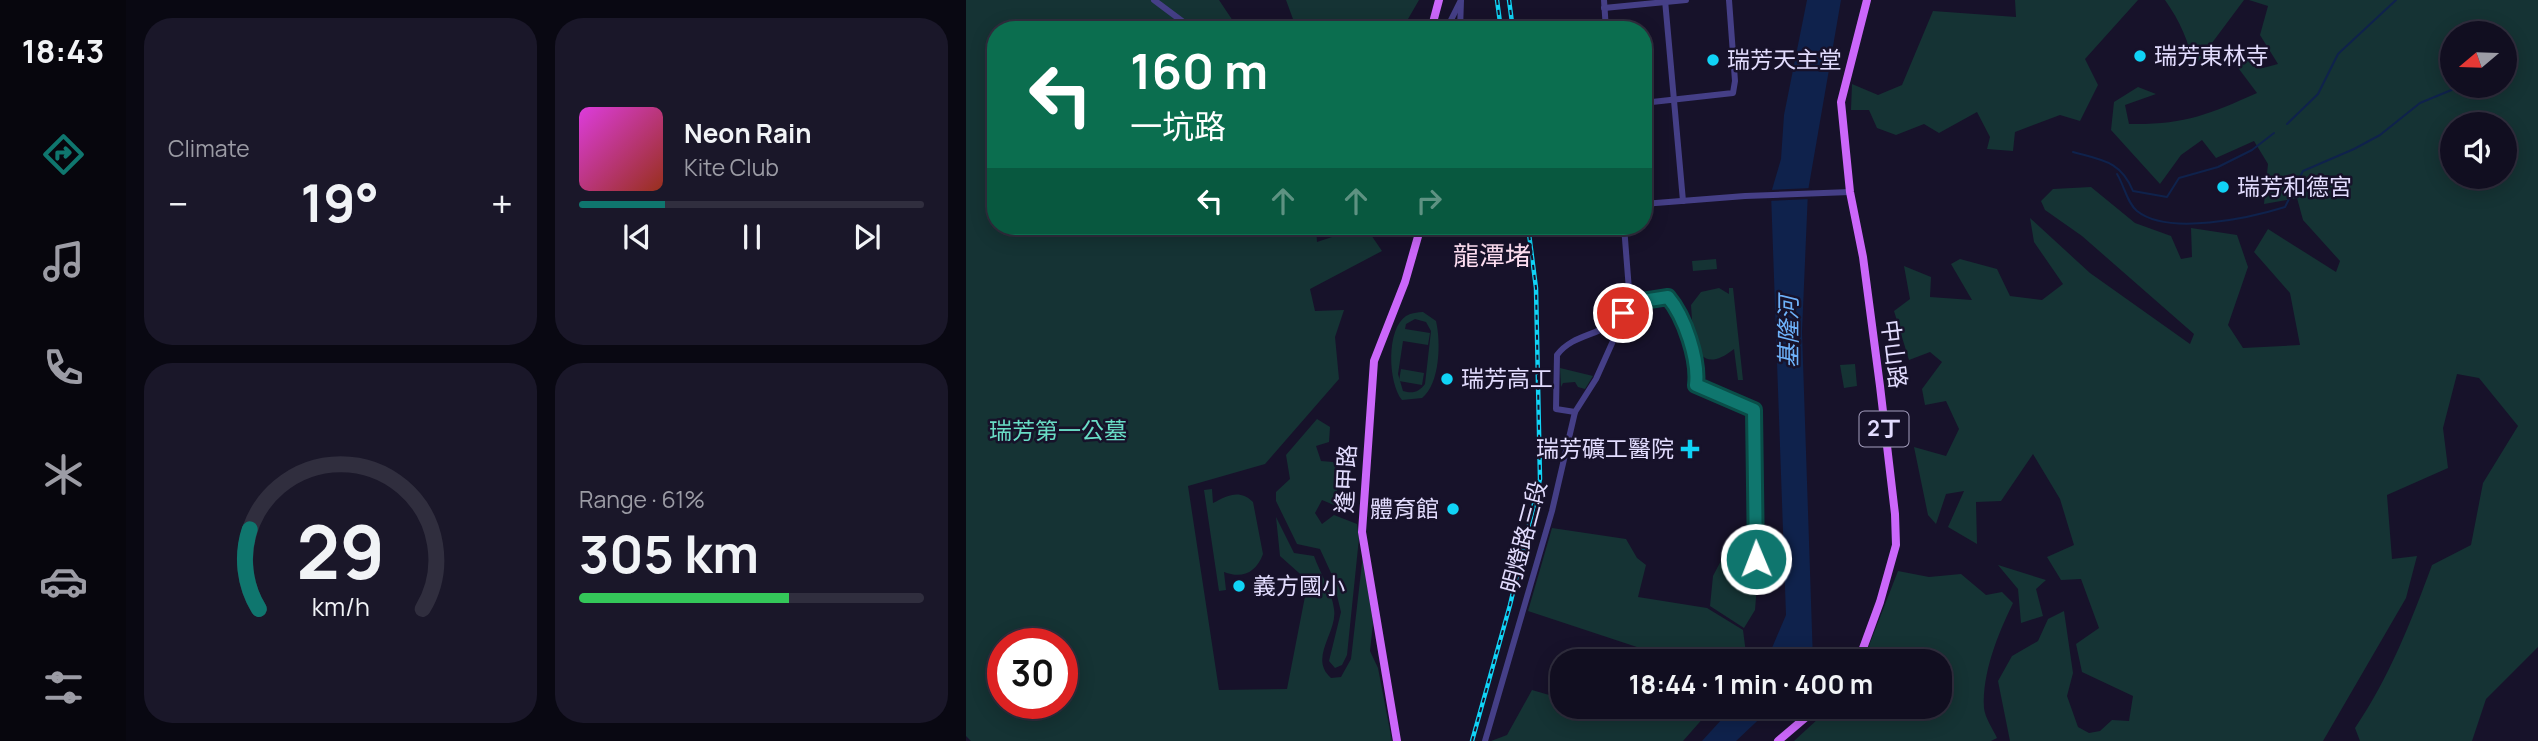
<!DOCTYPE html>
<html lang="en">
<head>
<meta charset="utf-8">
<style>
	body { margin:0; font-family:Manrope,"Noto Sans TC",sans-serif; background:#1a1729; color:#f1f3f6; height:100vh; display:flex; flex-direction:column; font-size:26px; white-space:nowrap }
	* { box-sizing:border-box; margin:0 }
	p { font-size:23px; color:#9c9ca5 }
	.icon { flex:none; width:38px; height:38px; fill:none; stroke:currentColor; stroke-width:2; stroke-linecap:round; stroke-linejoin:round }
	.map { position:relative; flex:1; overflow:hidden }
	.side { display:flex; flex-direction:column; gap:18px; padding:18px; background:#090812; width:840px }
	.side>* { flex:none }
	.banner { position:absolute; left:21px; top:21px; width:665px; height:214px; border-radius:28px; box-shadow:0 4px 18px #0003,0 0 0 2px #302e3e; background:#0b6e4f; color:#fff; overflow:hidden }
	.needle { width:46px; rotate:251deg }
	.controls { position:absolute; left:1474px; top:21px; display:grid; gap:14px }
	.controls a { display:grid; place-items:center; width:77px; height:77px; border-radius:50%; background:#110e20; box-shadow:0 4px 18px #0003,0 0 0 2px #302e3e; font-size:35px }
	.speed { position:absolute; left:21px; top:628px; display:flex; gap:14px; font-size:35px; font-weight:700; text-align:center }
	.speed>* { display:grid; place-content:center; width:91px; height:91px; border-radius:50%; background:#110e20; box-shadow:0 4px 18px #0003,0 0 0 2px #302e3e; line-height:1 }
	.speed .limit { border:10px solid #d22; background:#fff; color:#111 }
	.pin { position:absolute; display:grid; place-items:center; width:60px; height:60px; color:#fff; margin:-30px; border:4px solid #fff; border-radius:50%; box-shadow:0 2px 7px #0007 }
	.me { position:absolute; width:77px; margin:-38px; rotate:359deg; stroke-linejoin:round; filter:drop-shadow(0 0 5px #0008) }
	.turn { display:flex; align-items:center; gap:24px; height:147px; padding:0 28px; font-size:32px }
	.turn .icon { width:91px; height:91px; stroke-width:2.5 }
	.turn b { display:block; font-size:49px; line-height:60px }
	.lanes { display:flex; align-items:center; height:66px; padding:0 28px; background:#0003; justify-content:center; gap:35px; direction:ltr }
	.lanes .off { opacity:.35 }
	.big { font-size:52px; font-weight:700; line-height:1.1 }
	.side .widget { flex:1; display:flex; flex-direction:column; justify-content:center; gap:10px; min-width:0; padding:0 24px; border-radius:28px; background:#1a1729 }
	.side .dial { align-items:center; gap:0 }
	.dial svg { height:182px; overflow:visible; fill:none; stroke:#302e3e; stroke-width:7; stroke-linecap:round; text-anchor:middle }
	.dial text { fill:#f1f3f6; stroke:none }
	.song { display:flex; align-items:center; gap:21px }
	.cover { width:84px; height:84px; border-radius:10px; background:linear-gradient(135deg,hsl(300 70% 55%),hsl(10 70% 35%)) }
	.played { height:7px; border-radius:4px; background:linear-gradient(90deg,#0f766e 25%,#302e3e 25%) }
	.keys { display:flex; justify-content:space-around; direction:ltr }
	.heat { display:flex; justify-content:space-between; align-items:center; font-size:38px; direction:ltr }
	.charge { height:10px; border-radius:5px; background:linear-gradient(90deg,#34c759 61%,#302e3e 0) }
	.side .tiles { flex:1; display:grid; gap:18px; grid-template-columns:repeat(2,1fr) }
	.trip { position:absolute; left:584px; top:649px; width:402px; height:70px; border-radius:28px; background:#110e20; box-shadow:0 4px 18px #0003,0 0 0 2px #302e3e; font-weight:700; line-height:70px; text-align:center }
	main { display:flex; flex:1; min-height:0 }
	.menu { display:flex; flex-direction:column; width:126px; justify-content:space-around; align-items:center; background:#07060d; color:#9c9ca5 }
	.menu .icon { width:49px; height:49px }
	.menu .selected { color:#0f766e }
	.menu b { font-size:32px; color:#f1f3f6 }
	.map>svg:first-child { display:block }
</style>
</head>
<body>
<main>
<nav class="menu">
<b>18:43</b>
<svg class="icon selected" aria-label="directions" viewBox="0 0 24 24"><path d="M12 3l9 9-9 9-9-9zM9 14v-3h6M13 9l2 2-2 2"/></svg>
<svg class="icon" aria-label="music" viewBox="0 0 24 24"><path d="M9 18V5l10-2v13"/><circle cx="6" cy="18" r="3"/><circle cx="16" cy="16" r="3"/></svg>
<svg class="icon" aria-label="phone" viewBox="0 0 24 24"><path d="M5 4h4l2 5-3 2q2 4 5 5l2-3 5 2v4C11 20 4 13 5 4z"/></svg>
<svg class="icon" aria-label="climate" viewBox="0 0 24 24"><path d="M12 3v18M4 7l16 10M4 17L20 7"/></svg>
<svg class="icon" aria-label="car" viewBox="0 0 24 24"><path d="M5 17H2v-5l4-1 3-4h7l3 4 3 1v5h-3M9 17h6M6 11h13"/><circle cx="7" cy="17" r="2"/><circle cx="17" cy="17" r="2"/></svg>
<svg class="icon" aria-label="filters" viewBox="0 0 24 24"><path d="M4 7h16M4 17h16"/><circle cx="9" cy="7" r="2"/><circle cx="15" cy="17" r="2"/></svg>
</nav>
<section class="side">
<div class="tiles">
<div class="widget"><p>Climate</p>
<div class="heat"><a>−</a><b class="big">19°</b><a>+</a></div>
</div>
<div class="widget">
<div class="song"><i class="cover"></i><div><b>Neon Rain</b><p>Kite Club</p></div></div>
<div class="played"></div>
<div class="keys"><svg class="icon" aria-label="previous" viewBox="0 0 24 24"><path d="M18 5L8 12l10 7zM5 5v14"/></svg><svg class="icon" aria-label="pause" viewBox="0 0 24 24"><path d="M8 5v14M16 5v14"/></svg><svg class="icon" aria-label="next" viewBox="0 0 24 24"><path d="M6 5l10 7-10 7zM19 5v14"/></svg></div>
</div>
<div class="widget dial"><svg viewBox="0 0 100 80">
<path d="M14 69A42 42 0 1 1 86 69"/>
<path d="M14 69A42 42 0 0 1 10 34" stroke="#0f766e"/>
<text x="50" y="56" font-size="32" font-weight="700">29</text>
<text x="50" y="72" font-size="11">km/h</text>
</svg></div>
<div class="widget"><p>Range · 61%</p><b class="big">305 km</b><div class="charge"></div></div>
</div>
</section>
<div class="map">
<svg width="1572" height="741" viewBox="0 0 1572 741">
	<rect width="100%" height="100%" fill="#17122a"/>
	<g fill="#153334" fill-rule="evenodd">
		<path d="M0,0H253L273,30H30V226H350L351,242L399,226L416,251L344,289L349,311L378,310L369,337L373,379L299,464L222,486L253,690L321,689L342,581L314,556L310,517L328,553L348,556C354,573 366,592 368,609C372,632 342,658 365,678L375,677L385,659L397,554L407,623L404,651L412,668L426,741H5L0,736ZM37,644H96V704H37Z"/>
		<polygon points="320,0 453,0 442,19 427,20 419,30 331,30"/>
		<polygon points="1049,0 1172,0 1119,59 1132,85 1114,121 1094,115 1049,132 1047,151 1021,149 1024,137 1011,112 973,133 958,124 930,135 911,128 903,110 885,110 886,84 912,95 936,85 967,11 1050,17"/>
		<path d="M1199,0H1278L1228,67C1223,42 1214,21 1199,0Z"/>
		<path d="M1283,0H1572V647L1520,699L1506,741H1394L1389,728C1423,678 1445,622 1466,565L1505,545L1517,483L1552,426L1513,378L1491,374L1477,428L1482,468L1421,495L1426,559L1451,556L1440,598L1357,741H1044L1032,681L1046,656L1072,641L1082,619L1098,611L1107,673L1101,696L1112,727L1123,733L1134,731L1146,720L1163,721L1167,696L1116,672L1110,644L1133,628L1115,579L1095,580L1081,557L1108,545L1094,499L1067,454L1035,501L1010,502L1011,544L982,527L998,491L980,494L970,524L962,515L948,447L980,456L993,429L980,401L959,405L956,389L976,362L964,352L943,360L928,311L944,299L938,266L965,277L964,297L1006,300L985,264L994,259L1031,269L1044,296L1076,300L1097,284L1068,242L1064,218L1124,273L1224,344L1228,334L1116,236L1079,210L1075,201L1087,189L1125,187L1169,223L1205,236L1215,259L1226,257L1225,228L1271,235L1282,267L1262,325L1277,348L1334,345L1324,293L1288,252L1302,229L1370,272L1374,261L1337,220L1331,198L1298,204L1302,164L1288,141L1250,158L1236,140L1215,155L1194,184L1145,130L1148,102L1172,87L1190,94L1159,105L1163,124C1217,125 1242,115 1291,93L1273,69L1272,56L1297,68L1312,64L1294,35L1302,6ZM1486,33H1538V86H1486ZM1486,124H1538V177H1486Z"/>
		<polygon points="750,259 751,269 727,271 726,261"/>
		<path d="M753,288L763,294V288H767L777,380H772L768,349C728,381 727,333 725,305L735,292Z"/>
		<path d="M457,312L470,321C475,342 474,384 456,398L436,400C422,383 420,329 440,316C445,313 452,312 457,312ZM449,319L460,322L465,331L459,384C453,392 447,394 437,391L432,374L437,341L462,345L464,333L439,329L440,324Z"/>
		<polygon points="889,364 891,386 878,388 874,365"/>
		<polygon points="594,368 627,376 619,389 612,387 609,382 597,383 595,387"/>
		<polygon points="435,369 458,373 456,385 433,381"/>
		<polygon points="351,419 364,427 363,442 350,446 355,461 367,462 374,477 368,505 356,500 349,513 356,524 368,515 391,524 393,538 381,655 376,665 369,668 363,661 375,612 366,575 354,549 331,544 310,501 310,492 324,479 320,455"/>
		<path d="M246,489L247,503C262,495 274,489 287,502L297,554C290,573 276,579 258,572L260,590L253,591L238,490Z"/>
		<polygon points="586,528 660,539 671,558 680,565 672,597 741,608 777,630 781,661 681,661 683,651 562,611"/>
		<polygon points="758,555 774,566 793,560 789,610 778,628 744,606 747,576"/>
		<polygon points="1032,565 1080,580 1070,589 1077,616 1055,623 1052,589"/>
		<path d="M932,571L963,577L995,574L1020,595L1036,592L1047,603C1032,634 1016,673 1018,708C1019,718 1027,729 1031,738L1025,741H828L865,707H975V662L897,661Z"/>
		<polygon points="566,690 597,699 597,707 627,707 664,717 668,707 747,707 717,741 525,741 541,735"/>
	</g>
	<g fill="#0f224c">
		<polygon points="841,0 875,0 842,191 836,332 847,661 800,662 820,615 805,193 815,159 818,115"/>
		<polygon points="767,707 806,707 770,741 736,741"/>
	</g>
	<polygon fill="#17122a" points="846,188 845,199 801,201 802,190"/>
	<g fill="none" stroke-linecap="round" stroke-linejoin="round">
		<g stroke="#0f224c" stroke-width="2">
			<polyline points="1321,124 1352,94 1372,54 1430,0"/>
			<path d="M1107,152C1136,160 1155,161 1167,191L1201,197L1213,178L1252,167L1286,150L1308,133"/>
			<path d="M1151,174C1158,185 1161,203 1171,211C1202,236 1284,218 1319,207L1337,171L1388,149L1414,135L1454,103L1495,86"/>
		</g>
		<g stroke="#453f87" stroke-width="6">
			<polyline points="188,0 228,30"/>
			<polyline points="638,0 640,30"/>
			<polyline points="699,0 717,201"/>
			<polyline points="638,8 720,0"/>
			<polyline points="480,30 495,0"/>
			<polyline points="494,30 495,0"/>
			<polyline points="677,103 767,93 769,81 763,0"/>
			<polyline points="677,204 779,196 884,192"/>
			<path d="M664,303L702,297C719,315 733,361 730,385L788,410L790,559"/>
			<path d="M609,412L590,409L591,355C607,333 637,336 655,316"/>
			<polyline points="519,741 586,511 609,412 630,379 664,303 658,226"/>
		</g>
		<g stroke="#cb67fa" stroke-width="8">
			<polyline points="465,30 473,0"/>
			<polyline points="892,662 914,602 930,545 929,514 914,386 897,257 884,192 875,102 901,0"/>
			<polyline points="431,741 396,532 408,361 439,282 455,226"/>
			<polyline points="812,741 852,707"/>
		</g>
		<defs>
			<g id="rail">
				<polyline points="531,0 535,30"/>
				<polyline points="543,0 547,30"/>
				<polyline points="506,741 544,605 574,479 570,288 562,226"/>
			</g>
		</defs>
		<use href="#rail" stroke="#10d3f6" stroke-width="4.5"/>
		<use href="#rail" stroke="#17122a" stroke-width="2" stroke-dasharray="5" stroke-linecap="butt"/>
	</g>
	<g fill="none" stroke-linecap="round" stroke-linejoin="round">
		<defs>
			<path id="route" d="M657,313L664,303L702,297C719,317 733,360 730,385L788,410L790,559"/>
		</defs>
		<use href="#route" stroke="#0a4d48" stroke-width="18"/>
		<use href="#route" stroke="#0f766e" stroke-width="12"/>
	</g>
	<g fill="#10d3f6" stroke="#17122a" stroke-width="2.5">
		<circle cx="1174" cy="56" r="7"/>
		<circle cx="747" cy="60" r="7"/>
		<circle cx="1257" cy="187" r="7"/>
		<circle cx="481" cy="379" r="7"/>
		<path d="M720.5 438.5h7v7h7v7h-7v7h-7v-7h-7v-7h7z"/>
		<circle cx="487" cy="509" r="7"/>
		<circle cx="273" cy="586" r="7"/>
	</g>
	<g text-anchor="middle" stroke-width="5" stroke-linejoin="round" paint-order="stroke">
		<rect fill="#17122a" stroke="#a59fbe" stroke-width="2" x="893.5" y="411.5" width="49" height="35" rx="5"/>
		<g font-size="21" font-weight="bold" fill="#e2dcfe">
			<text x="918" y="436">2丁</text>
		</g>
		<g font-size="23" fill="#e2dcfe" stroke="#17122a" text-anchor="start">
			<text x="1188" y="64">瑞芳東林寺</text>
			<text x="761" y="68">瑞芳天主堂</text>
			<text x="1271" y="195">瑞芳和德宮</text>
			<text x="495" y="387">瑞芳高工</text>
			<text x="708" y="457" text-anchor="end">瑞芳礦工醫院</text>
			<text x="473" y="517" text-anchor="end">體育館</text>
			<text x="287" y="594">義方國小</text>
		</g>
		<g font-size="23" fill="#e2dcfe" stroke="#17122a">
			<text transform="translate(928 354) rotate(83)" y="8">中山路</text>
			<text transform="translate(380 479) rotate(-87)" y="8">逢甲路</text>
			<text transform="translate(558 537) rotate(-75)" y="8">明燈路三段</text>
		</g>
		<g font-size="23" fill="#69ddc6" stroke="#17122a">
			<text x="92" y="439">瑞芳第一公墓</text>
		</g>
		<g font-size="24" font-style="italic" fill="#6eb2fa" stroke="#17122a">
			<text transform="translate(823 332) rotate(-90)" y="8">基隆河</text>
		</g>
		<g font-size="26" fill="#fedef1" stroke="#17122a">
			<text x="526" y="265">龍潭堵</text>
		</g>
	</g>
</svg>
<div class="controls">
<a><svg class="needle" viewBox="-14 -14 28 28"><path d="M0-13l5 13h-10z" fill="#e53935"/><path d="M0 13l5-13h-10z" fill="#9c9ca5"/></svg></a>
<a><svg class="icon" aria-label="sound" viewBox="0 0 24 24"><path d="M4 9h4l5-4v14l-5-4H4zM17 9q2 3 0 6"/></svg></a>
</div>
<div class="speed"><div class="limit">30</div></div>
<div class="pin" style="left:657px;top:313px;background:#d93025"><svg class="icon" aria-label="arrive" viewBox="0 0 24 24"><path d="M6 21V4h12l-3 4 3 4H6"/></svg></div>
<svg class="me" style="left:790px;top:559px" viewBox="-20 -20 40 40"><circle r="17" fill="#0f766e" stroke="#fff" stroke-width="3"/><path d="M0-11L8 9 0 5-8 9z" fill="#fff"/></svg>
<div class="trip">18:44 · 1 min · 400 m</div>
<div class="banner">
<div class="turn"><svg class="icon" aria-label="left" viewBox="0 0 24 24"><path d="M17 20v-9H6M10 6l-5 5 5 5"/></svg><div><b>160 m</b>一坑路</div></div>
<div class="lanes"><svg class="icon" aria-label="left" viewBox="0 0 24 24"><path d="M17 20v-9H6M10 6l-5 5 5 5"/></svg><svg class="icon off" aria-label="ahead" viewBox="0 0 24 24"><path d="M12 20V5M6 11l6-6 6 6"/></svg><svg class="icon off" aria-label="ahead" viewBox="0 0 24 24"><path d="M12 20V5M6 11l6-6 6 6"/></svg><svg class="icon off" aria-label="right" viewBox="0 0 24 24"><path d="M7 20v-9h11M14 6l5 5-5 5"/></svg></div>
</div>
</div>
</main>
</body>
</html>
